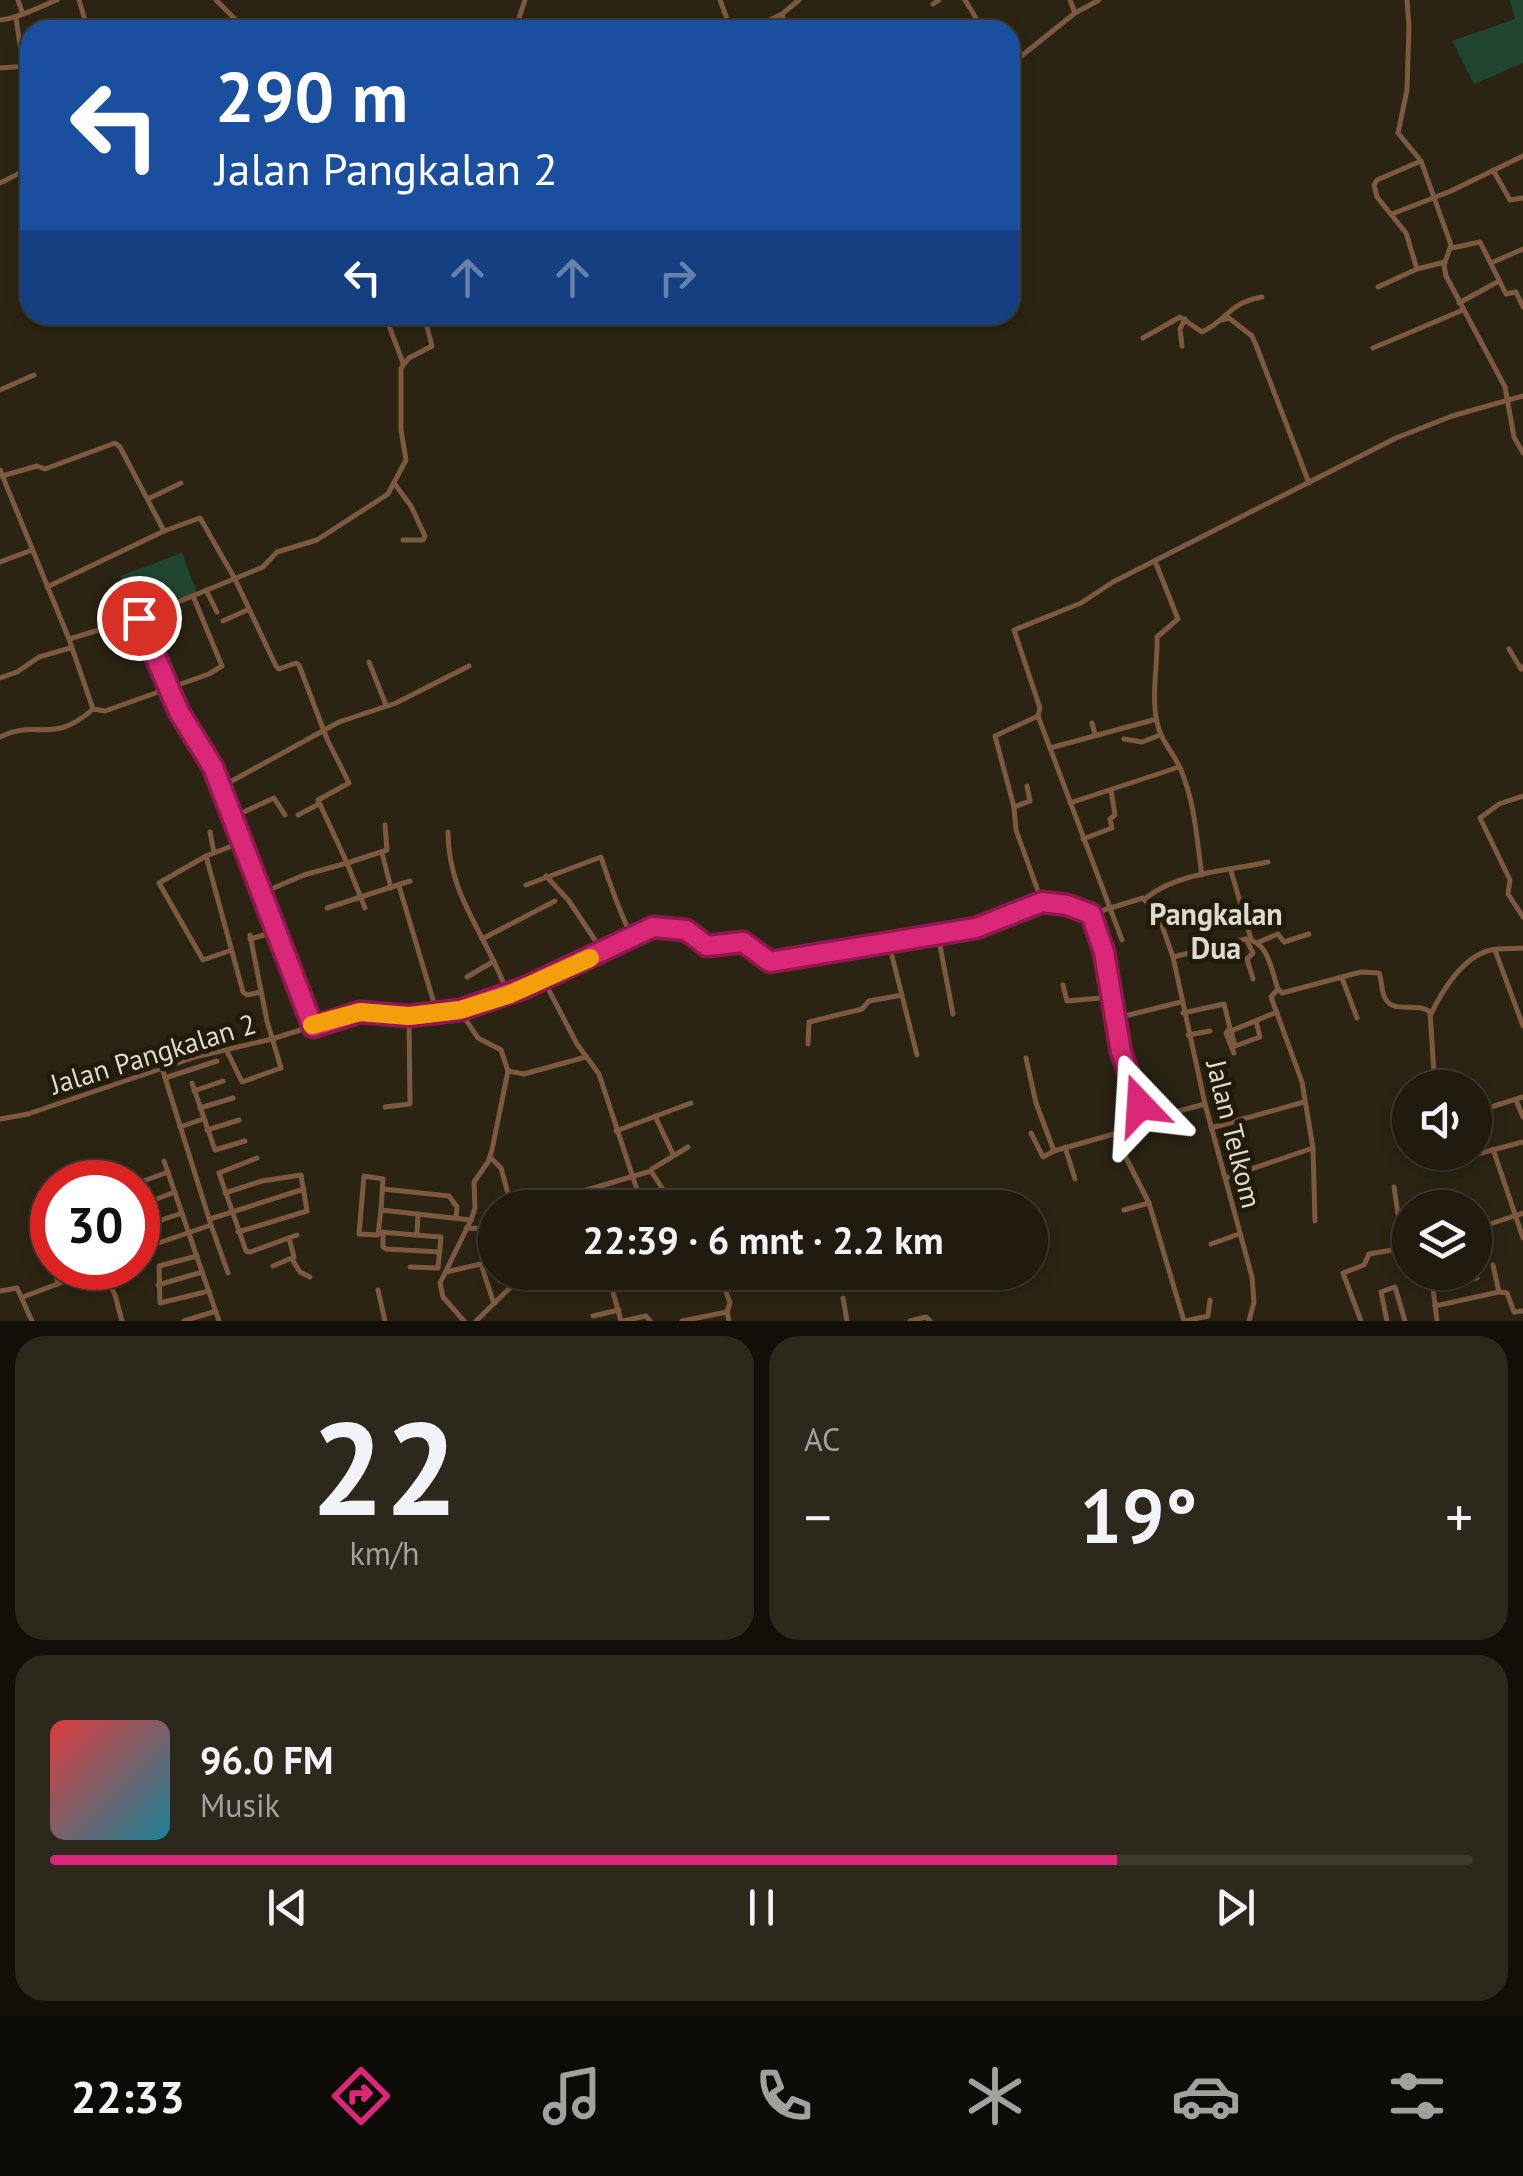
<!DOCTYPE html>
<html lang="id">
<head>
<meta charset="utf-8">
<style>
	body { margin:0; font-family:"PT Sans",sans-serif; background:#2d281c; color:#f1f3f6; height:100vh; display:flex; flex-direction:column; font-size:38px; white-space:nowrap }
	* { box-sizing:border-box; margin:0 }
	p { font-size:32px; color:#a2a19e }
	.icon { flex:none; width:55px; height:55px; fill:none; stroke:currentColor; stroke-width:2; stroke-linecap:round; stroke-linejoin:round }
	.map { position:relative; height:1321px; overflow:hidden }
	.drawer { display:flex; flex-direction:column; gap:15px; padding:15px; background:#120f08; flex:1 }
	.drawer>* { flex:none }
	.guide { position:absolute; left:20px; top:20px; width:1000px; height:305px; border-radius:30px; box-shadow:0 5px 15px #0003,0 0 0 2px #3d392e; background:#1a4fa0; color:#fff; overflow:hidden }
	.controls { position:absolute; left:1392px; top:1070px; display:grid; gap:20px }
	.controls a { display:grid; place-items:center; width:100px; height:100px; border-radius:50%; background:#201b0e; box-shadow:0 5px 15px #0003,0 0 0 2px #3d392e; font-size:50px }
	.speed { position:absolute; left:30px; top:1160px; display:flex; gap:20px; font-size:50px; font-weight:700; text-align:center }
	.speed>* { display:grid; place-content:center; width:130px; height:130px; border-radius:50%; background:#201b0e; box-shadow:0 5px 15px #0003,0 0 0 2px #3d392e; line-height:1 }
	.speed .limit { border:15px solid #d22; background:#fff; color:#111 }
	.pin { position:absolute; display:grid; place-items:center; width:85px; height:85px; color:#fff; margin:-42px; border:5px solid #fff; border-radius:50%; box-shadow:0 2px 10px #0007 }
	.me { position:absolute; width:110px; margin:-55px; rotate:340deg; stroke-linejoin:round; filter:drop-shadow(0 0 8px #0008) }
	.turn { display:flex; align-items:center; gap:35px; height:210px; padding:0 30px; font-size:45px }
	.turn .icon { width:130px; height:130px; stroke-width:2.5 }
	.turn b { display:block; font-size:70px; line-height:85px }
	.lanes { display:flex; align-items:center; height:95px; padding:0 30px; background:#0003; justify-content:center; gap:50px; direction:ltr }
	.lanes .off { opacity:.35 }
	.big { font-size:75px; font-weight:800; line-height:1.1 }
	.drawer .card { flex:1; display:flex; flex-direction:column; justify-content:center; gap:15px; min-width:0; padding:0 35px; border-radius:30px; background:#2d281c }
	.drawer .dial { align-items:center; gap:0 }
	.dial b { font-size:130px; line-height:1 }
	.song { display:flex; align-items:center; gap:30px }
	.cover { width:120px; height:120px; border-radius:15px; background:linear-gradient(135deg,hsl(0 70% 55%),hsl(190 70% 35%)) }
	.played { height:10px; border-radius:5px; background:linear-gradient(90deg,#db2777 75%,#3d392e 75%) }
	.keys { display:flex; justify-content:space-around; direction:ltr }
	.heat { display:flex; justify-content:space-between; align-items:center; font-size:55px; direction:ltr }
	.drawer .tiles { flex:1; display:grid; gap:15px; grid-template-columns:1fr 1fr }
	.card:last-child { grid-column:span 2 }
	.trip { position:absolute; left:478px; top:1190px; width:570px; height:100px; border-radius:50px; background:#201b0e; box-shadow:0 5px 15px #0003,0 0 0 2px #3d392e; font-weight:800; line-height:100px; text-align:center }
	.menu { display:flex; height:160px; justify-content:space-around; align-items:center; background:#0d0b06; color:#a2a19e }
	.menu .icon { width:70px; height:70px }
	.menu .selected { color:#db2777 }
	.menu b { font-size:45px; color:#f1f3f6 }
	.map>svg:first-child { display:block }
</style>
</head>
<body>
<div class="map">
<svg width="1523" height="1321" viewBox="0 0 1523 1321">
	<rect width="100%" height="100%" fill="#2b2413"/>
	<g fill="#204630">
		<polygon points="1510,0 1523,0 1523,63 1474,84 1452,41 1515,19"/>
		<polygon points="182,553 197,593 135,616 120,576"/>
	</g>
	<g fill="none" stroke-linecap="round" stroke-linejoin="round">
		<g stroke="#7d5a3f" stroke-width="5">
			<polyline points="18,0 22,12"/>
			<polyline points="79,0 88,30"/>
			<polyline points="216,0 246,30"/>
			<polyline points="720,0 727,19 741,30"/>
			<polyline points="965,0 981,26 979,30"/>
			<polyline points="1070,0 1075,13"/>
			<polyline points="1407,0 1409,26 1407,90 1398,133 1421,161 1451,245 1444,265 1446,276 1505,387 1514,437 1523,453"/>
			<polyline points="933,4 939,0"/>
			<polyline points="782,14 786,30"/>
			<polyline points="16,18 21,52 30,70"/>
			<path d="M0,20C19,18 39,7 57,0"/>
			<polyline points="115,29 116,30"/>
			<polyline points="515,30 525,0"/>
			<polyline points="749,30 782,14 799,0"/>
			<polyline points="1010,65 1075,13 1099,0"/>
			<polyline points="0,68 28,66"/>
			<polyline points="1493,170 1510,200 1523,198"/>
			<polyline points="0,183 30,168"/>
			<polyline points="1392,214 1451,191 1523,156"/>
			<polyline points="1452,248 1480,242 1506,294 1516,292 1523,307"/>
			<polyline points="1491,263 1523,249"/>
			<polyline points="1417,269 1406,233 1377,197 1374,185 1377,180 1421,161"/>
			<polyline points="1378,287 1417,269 1445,262"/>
			<polyline points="1459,303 1499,281"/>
			<polyline points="385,315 403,363"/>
			<polyline points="1223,320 1229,318 1252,336 1256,345 1309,483"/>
			<path d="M1143,338L1180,317L1202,332C1231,318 1226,304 1262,297"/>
			<polyline points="1182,346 1180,329 1185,319"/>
			<polyline points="1373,348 1463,310"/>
			<polyline points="0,390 34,375"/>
			<polyline points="0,470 69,639 139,618 179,713 213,767 313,1027"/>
			<polyline points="2,476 37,466 45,469 115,443 120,447 164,531"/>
			<polyline points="394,483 411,506 425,536 423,540 403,540"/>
			<polyline points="148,499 181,483"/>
			<path d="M1155,561L1178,619L1157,637C1158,664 1151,695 1157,722C1160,740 1174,753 1181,770C1196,807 1196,837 1202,875"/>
			<polyline points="0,562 32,550"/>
			<polyline points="47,587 164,531 200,518 235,579 276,666 279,669 296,663 299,665 327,739 349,783 318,800 347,863 387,850 385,825"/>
			<polyline points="206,590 217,612"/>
			<polyline points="139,618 263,567 277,552 317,540 388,494 406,460 401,430 401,368 409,358 432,346 424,315"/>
			<polyline points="223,621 247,610"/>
			<polyline points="1509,649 1521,669 1523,667"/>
			<polyline points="369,662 386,705"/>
			<polyline points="0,678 17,672 39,657 70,648"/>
			<polyline points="93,709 105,711 209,674 222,666 193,596"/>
			<polyline points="1038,716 1122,940"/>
			<polyline points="1092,723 1095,734"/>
			<path d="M0,737C37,718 52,746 93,709L69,639"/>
			<polyline points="1124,739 1142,742 1160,735"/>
			<polyline points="1050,748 1153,720"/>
			<polyline points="1027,786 1030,801 1014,807 1016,830 1042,902"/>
			<polyline points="221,787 339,722 396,703 469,666"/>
			<polyline points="1523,796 1499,804 1480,818 1510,880 1508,894 1523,917"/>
			<polyline points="1070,803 1179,767"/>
			<polyline points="1014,807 995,736 1038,716 1040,708 1014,630 1081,603 1113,582 1396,438 1452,416 1523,396"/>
			<polyline points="298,815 319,804"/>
			<polyline points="233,817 274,798 285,815"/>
			<polyline points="210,832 214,853 206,856 243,992 247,995 261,992"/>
			<path d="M448,832C448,897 488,936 508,995"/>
			<polyline points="1083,839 1112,828 1110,819 1115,815 1111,790"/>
			<polyline points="214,853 242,842"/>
			<polyline points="382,853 391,888"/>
			<polyline points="206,856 159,883 203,960 229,951"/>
			<polyline points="1231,871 1251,939"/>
			<polyline points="546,876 569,901 603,952"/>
			<path d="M526,885L601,857C610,885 619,909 631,936"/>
			<polyline points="399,886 437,1013"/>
			<polyline points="264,892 304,875 347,863 365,908"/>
			<path d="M1146,898C1178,872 1229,871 1268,862"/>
			<polyline points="327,908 410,881"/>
			<polyline points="1091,914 1104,952 1121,1052 1143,1115"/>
			<polyline points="938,935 953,1014"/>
			<polyline points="250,939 278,931"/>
			<polyline points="482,939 555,901"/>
			<polyline points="1246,939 1253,953 1247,959 1253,979"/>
			<polyline points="1259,942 1278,934 1284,942 1309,934"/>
			<polyline points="889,944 917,1055"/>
			<polyline points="1495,950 1523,1026"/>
			<polyline points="1173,957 1205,1104 1252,1277 1254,1302 1249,1321"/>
			<polyline points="467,977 494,961"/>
			<polyline points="1342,978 1357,1018"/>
			<polyline points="543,979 577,1044 599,1074 643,1208"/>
			<polyline points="1063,985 1067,1001 1112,997"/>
			<polyline points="1278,989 1271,997 1302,1082 1313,1148 1315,1221"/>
			<polyline points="460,1011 478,1038 501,1050 508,1071 492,1150 488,1162 474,1182 475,1208 471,1220 440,1283 443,1297 464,1321"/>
			<polyline points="1183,1013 1224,1004 1230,1028 1226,1033 1234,1053"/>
			<path d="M1431,1014C1442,991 1463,956 1491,950C1501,948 1513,949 1523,948"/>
			<polyline points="1117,1018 1181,1002"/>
			<polyline points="1256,1021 1260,1037 1235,1046 1231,1031 1277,1012"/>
			<polyline points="1188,1035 1210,1031"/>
			<polyline points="808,1044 809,1022 862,1009 869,1001 902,995"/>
			<polyline points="226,1049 242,1082 281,1068 267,1021 250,935"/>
			<polyline points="1026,1058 1036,1103 1054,1151 1114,1134"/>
			<polyline points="508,1071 524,1074 586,1057"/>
			<polyline points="165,1078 217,1061"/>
			<polyline points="192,1083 215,1150 245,1141"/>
			<polyline points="194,1091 223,1081"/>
			<polyline points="1516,1100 1523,1117"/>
			<polyline points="385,1107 410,1104 409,1016"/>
			<polyline points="200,1108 233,1098"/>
			<polyline points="1475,1112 1523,1097"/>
			<polyline points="655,1116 673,1154"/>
			<path d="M0,1119L28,1114L195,1057L272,1039L354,1013L378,1011L409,1016L460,1011L524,988L653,927L686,930L707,946L743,942L770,962L976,928L1042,902L1067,905L1091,914L1143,898L1158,914L1173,957L1246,939C1269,942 1271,970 1278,989L1282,993L1361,972L1379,973C1382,980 1381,991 1385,998C1393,1015 1417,1001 1430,1012L1435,1088"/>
			<polyline points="180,1127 203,1119"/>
			<polyline points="1211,1128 1304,1102"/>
			<polyline points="207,1130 239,1120"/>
			<polyline points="616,1131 691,1103"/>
			<polyline points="1031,1133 1043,1157 1054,1151"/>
			<polyline points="1065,1147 1075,1179"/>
			<polyline points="1493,1149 1523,1238"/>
			<polyline points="490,1157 501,1168 512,1208"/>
			<polyline points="1466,1157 1523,1142"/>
			<polyline points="257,1158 219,1173 246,1251 250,1252 297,1235"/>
			<polyline points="164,1161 219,1321"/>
			<polyline points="652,1169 688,1147"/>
			<polyline points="1225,1178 1313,1148"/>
			<polyline points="138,1183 168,1172"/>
			<polyline points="1394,1187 1402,1242 1410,1242"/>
			<polyline points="383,1189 449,1196 457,1207 456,1218"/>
			<polyline points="225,1193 262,1181 301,1175 307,1211 238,1232"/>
			<polyline points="1431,1202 1432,1208"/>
			<polyline points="138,1206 175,1192"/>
			<polyline points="1459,1207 1459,1208"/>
			<polyline points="550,1208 580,1192 651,1171 675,1208"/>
			<polyline points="381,1210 378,1235 359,1234 364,1176 383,1179 381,1210 471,1220"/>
			<polyline points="1124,1210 1149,1203"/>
			<polyline points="210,1219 304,1189"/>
			<polyline points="211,1225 228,1273"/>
			<polyline points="138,1228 182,1213"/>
			<polyline points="466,1228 495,1229"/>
			<polyline points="1475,1229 1523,1213"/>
			<polyline points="379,1232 441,1237 438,1268 410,1267"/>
			<polyline points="383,1232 383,1247 386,1249 440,1252"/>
			<polyline points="417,1233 418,1214"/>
			<polyline points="52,1237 49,1238 52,1256"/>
			<polyline points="1211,1244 1239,1234"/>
			<polyline points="1404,1248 1410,1274 1416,1276"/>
			<polyline points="138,1250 211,1225 162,1068"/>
			<polyline points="197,1256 159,1266 160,1303 209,1291"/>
			<polyline points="292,1259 300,1272 310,1277"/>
			<polyline points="273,1266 294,1257 289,1238"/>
			<polyline points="55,1268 58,1284"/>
			<polyline points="102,1268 115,1295 122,1321"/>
			<polyline points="446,1272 481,1264 494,1304"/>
			<polyline points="565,1272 611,1285 636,1272"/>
			<polyline points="719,1272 730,1303 727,1312 729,1321"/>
			<polyline points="1431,1272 1437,1321"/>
			<polyline points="518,1281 542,1284 565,1273"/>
			<polyline points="158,1285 202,1272"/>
			<polyline points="611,1285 621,1321"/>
			<polyline points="1432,1287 1477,1278"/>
			<polyline points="378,1290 385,1321"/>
			<polyline points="0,1291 17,1288 32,1321"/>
			<polyline points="1500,1292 1507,1293 1514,1312 1523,1311"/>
			<polyline points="23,1297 100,1268"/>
			<polyline points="843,1298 847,1321"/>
			<polyline points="1435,1306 1499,1292 1493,1265"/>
			<polyline points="593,1316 619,1310"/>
			<polyline points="184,1321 216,1311"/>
			<polyline points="476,1321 521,1277 520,1272"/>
			<polyline points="623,1321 646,1316 650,1321"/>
			<polyline points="682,1321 727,1312"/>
			<polyline points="910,1321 926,1317 930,1321"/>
			<polyline points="1184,1321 1149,1203 1114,1134 1143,1115 1149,1119 1205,1104"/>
			<polyline points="1185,1321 1208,1316 1210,1300"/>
			<polyline points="1361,1321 1343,1273 1364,1265 1369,1254 1404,1248 1402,1242"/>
			<polyline points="1387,1321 1381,1292 1395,1287 1405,1321"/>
		</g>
	</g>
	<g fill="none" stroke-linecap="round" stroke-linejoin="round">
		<defs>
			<polyline id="route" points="139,618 179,712 213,767 313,1027 360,1012 409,1016 460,1010 524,988 653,927 686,930 707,946 743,942 770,962 976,928 1042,902 1067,905 1091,914 1104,952 1121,1052 1140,1105"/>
		</defs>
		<use href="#route" stroke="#8e194d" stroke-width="25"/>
		<use href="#route" stroke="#db2777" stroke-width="18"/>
		<polyline stroke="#f59e0b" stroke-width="18" points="312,1025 360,1012 409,1016 460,1010 508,995 590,958"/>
	</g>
	<g text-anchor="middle" stroke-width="10" stroke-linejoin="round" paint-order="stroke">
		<g font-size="28" fill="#dfdacf" stroke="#211b09">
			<text transform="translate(153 1054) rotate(-17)" y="10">Jalan Pangkalan 2</text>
			<text transform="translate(1234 1134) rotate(76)" y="10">Jalan Telkom</text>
		</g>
		<g font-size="30" font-weight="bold" fill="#dfdacf" stroke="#211b09">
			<text x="1216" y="925">Pangkalan<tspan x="1216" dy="34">Dua</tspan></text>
		</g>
	</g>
</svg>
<div class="controls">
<a><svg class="icon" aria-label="sound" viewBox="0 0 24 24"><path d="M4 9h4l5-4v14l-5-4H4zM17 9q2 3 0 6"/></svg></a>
<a><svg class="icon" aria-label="layers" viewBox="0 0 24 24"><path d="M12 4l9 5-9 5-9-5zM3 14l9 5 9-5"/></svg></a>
</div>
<div class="speed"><div class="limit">30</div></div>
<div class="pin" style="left:139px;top:618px;background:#d93025"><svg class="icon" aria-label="arrive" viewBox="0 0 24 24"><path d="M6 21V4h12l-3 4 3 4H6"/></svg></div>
<svg class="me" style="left:1140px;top:1105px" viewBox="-20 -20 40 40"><path d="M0-17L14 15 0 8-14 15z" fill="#db2777" stroke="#fff" stroke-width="4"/></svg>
<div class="trip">22:39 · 6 mnt · 2.2 km</div>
<div class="guide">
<div class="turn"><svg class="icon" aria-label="left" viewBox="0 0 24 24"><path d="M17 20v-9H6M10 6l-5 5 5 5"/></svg><div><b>290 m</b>Jalan Pangkalan 2</div></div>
<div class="lanes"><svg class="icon" aria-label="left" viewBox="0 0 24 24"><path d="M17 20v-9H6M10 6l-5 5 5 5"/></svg><svg class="icon off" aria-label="ahead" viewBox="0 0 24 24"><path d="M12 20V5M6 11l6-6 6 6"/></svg><svg class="icon off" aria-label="ahead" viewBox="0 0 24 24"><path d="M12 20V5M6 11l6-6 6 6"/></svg><svg class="icon off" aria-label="right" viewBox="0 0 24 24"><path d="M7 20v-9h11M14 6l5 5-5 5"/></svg></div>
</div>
</div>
<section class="drawer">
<div class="tiles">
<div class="card dial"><b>22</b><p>km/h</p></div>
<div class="card"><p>AC</p>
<div class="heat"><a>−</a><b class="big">19°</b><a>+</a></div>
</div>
<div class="card">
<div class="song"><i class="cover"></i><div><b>96.0 FM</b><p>Musik</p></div></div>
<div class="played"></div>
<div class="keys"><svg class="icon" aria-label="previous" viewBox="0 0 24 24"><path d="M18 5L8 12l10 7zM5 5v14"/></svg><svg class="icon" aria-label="pause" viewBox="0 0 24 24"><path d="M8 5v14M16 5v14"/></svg><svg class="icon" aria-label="next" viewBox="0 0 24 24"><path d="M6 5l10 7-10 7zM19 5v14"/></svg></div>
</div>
</div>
</section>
<nav class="menu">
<b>22:33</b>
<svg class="icon selected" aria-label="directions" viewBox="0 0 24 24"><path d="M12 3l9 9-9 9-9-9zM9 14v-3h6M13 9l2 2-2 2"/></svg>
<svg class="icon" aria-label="music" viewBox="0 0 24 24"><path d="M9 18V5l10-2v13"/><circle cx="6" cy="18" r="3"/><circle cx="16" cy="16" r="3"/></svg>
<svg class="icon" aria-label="phone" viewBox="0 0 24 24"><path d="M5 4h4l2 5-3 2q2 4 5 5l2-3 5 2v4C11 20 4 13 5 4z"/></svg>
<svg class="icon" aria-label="climate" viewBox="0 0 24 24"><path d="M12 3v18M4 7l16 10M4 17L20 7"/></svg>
<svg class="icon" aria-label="car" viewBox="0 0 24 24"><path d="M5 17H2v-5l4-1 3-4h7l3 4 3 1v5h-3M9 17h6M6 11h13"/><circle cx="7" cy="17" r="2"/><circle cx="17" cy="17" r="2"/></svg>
<svg class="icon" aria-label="filters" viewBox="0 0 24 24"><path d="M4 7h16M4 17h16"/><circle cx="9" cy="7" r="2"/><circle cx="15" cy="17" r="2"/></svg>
</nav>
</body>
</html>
